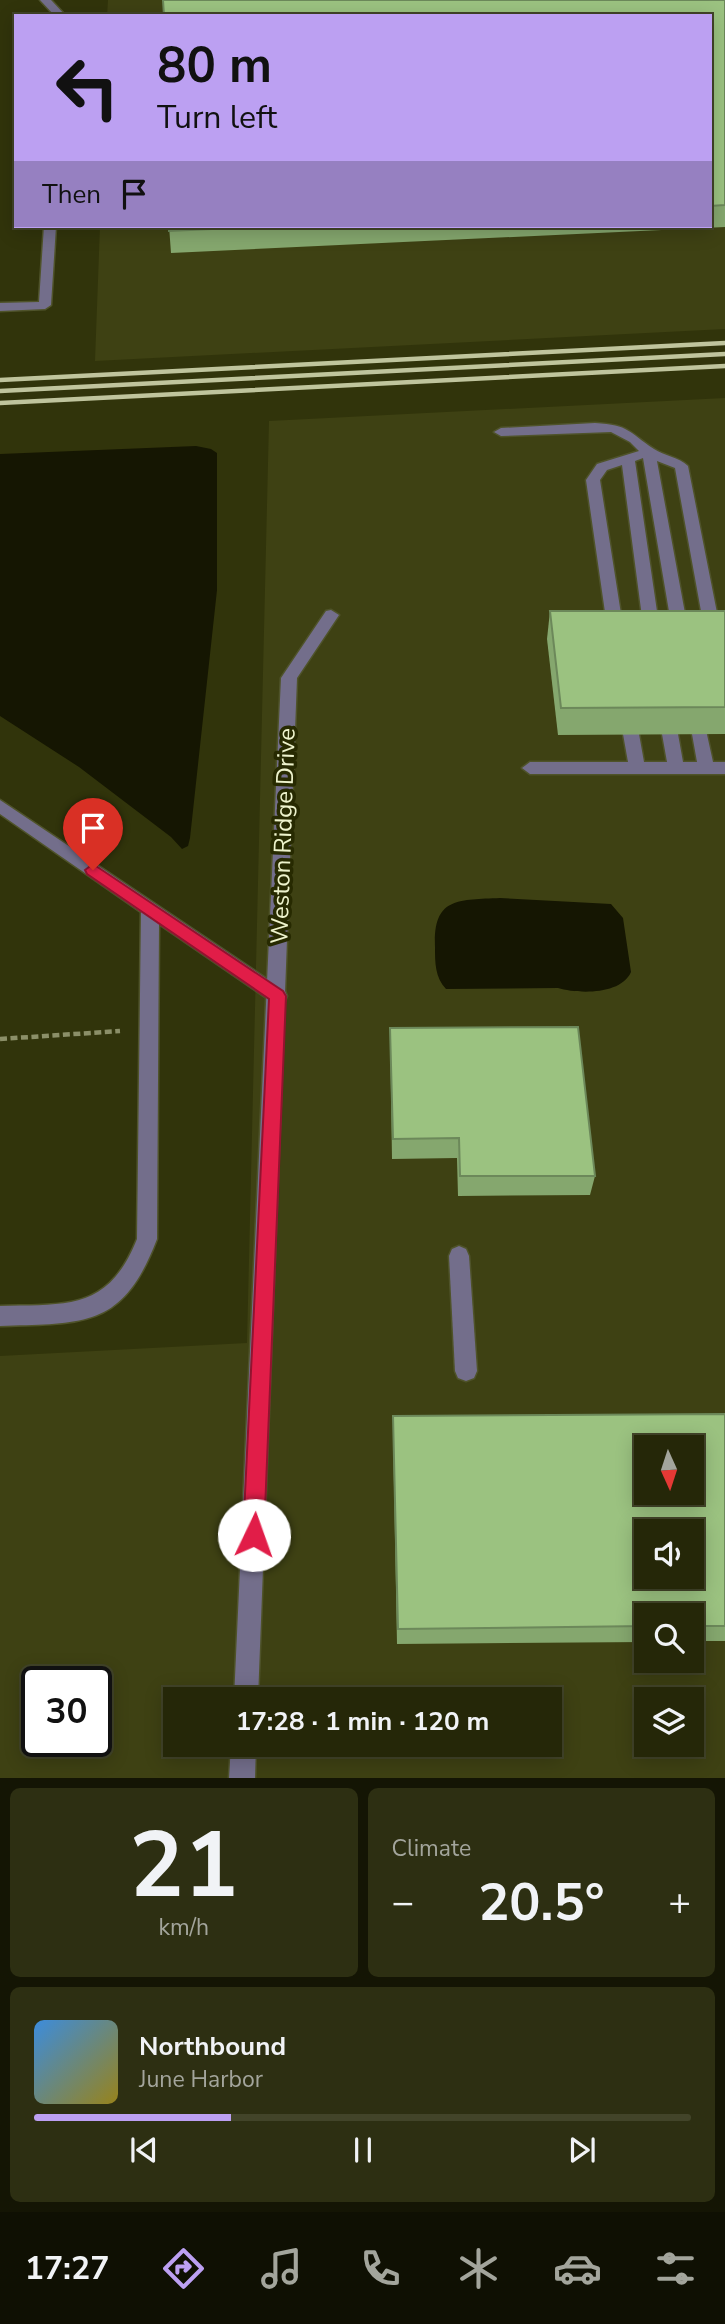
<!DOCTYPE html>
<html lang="en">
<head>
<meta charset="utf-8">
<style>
	body { margin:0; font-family:"Nunito Sans",sans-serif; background:#2d2f12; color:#f1f3f6; height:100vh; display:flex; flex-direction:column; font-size:26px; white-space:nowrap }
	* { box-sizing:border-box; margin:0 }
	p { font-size:23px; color:#a3a59c }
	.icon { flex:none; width:38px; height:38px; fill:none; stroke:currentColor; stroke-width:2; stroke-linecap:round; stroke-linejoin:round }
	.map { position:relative; height:1778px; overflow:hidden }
	.panel { display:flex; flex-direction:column; gap:10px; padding:10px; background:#141504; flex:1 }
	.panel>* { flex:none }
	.top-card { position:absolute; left:14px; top:14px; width:698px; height:214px; border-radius:0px; box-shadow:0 4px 18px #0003,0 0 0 2px #424429; background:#bca0f2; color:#111; overflow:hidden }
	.needle { width:46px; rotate:177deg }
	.tools { position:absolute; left:634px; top:1435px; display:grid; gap:14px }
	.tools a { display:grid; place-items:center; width:70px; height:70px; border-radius:0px; background:#252708; box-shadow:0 4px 18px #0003,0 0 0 2px #424429; font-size:35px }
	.speed { position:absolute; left:21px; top:1666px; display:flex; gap:14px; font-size:35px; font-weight:700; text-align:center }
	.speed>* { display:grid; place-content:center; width:91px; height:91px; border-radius:50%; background:#252708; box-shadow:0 4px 18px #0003,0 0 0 2px #424429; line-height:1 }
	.speed .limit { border:4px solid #111; border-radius:10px; background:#fff; color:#111 }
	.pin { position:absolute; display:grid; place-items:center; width:60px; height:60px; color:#fff; margin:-72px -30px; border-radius:50% 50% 50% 0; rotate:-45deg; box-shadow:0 0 7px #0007 }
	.pin .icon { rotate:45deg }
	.me { position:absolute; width:77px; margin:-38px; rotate:3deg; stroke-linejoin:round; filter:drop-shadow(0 0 5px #0008) }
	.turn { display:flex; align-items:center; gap:24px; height:147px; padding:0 28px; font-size:32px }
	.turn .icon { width:91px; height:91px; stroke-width:2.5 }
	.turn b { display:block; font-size:49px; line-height:60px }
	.then { display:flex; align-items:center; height:66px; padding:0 28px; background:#0003; gap:14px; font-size:26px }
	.big { font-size:52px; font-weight:700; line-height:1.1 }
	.panel .widget { flex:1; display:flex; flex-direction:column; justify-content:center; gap:10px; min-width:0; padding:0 24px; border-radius:10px; background:#2d2f12 }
	.panel .dial { align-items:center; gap:0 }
	.dial b { font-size:91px; line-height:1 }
	.song { display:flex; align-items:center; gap:21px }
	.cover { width:84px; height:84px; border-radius:10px; background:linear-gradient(135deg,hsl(210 70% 55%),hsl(50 70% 35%)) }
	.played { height:7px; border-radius:4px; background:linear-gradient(90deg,#bca0f2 30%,#424429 30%) }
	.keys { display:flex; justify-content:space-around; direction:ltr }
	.heat { display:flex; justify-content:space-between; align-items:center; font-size:38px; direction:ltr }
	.panel .tiles { flex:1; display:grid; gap:10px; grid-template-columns:1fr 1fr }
	.widget:last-child { grid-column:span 2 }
	.trip { position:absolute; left:163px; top:1687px; width:399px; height:70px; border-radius:0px; background:#252708; box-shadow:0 4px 18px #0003,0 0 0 2px #424429; font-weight:700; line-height:70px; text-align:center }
	.menu { display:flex; height:112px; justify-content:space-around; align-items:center; background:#0f1003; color:#a3a59c }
	.menu .icon { width:49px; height:49px }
	.menu .active { color:#bca0f2 }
	.menu b { font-size:32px; color:#f1f3f6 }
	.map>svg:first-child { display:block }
</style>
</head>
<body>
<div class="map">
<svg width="725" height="1778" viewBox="0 0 725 1778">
	<rect width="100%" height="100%" fill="#31340b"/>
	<g fill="#3e4113" fill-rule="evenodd">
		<polygon points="108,0 725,0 725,329 95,361 100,226 710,226 710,16 107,16"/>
		<path d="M725,398V1778H0V1356L247,1343L269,421ZM646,1447H691V1493H646ZM646,1531H691V1577H646ZM646,1615H691V1661H646ZM37,1682H96V1741H37ZM175,1699H550V1745H175ZM646,1699H691V1745H646Z"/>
	</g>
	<g fill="#151602">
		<polygon points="196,446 211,449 217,453 217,590 190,838 188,846 182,849 171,837 79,767 0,716 0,454"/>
		<path d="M500,898L611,904L623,918L631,972C621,995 578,994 558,988L446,989C435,977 435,963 435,947C433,897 458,900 500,898Z"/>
	</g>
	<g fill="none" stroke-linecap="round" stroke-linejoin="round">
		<defs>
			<g id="lane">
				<polygon points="40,0 51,0 66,16 55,16"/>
				<polygon points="44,226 56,226 51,305 45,309 0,311 0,303 39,302"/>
				<path d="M595,423C630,425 628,432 654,449C664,456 679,457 688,466L721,633L718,637L713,638L705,633L675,468L657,461L689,635L681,640L673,635L643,458L635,461L660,632L652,637L644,632L622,465L607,470L600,480L624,633L616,638L608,633L586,480L597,464L639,451L630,442L611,432L501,436L494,432L501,428Z"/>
				<polygon points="631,728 639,734 644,762 667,762 662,734 670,728 678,734 683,762 697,762 692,734 700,728 706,730 713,762 725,762 725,774 530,774 522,768 530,762 628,762 623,734"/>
				<path d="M0,800L285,991L287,996L285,1001L278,1004L271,1001L159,924L157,1239C123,1328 86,1323 0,1326V1306C68,1304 108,1311 137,1239L141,912L0,814Z"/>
				<polygon points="459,1246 466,1249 469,1256 477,1371 474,1378 466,1381 458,1378 455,1371 449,1256 452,1249"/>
			</g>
			<g id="street">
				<polygon points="331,610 339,615 297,678 258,1699 234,1699 281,678 326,611"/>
				<polygon points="231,1745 256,1745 255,1778 229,1778"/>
			</g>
		</defs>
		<use href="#lane" stroke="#4f532a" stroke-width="3"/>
		<use href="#street" stroke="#4f532a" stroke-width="3"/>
		<polyline stroke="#8b8f68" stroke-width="4.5" stroke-dasharray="7 3.5" stroke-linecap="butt" points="0,1039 120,1031"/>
		<use href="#lane" fill="#736e8b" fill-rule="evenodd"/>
		<use href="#street" fill="#736e8b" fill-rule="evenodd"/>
		<g stroke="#bfc49d" stroke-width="4.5">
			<polyline points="0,380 725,343"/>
			<polyline points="0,391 725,354"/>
			<polyline points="0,403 725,366"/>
		</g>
	</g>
	<g fill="#85a76e">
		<polygon points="725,0 725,227 171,253 169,226 710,226 710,16"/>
		<polygon points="550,611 725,611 725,734 558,735 547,639"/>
		<polygon points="390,1028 595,1176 590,1195 458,1196 457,1158 392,1159"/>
		<polygon points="725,1414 725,1641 691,1641 691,1615 646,1615 646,1642 397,1644 393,1435 393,1416"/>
	</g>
	<g fill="#9bc280" stroke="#6c885a" stroke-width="2" fill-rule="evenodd">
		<polygon points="163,0 725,0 725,205 710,206 710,16 164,16"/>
		<polygon points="169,226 279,226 169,231"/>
		<polygon points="550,611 725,611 725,707 561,708"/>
		<polygon points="578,1027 595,1176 460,1176 459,1138 393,1139 390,1028"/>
		<path d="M725,1414V1626H691V1615H646V1626L398,1629L393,1416ZM646,1447H691V1493H646ZM646,1531H691V1577H646Z"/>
	</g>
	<polygon fill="#e11d48" stroke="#92132f" stroke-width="2" points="93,864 283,991 286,996 264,1535 261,1543 254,1546 246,1543 243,1535 269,999 87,874 85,870"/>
	<g text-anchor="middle" stroke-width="7" stroke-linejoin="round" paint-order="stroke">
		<g font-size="24" fill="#eef3cd" stroke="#272a01">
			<text transform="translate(283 836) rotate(-88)" y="8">Weston Ridge Drive</text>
		</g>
	</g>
</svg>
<div class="tools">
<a><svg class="needle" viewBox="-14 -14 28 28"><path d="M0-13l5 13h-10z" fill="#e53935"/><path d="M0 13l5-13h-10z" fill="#a3a59c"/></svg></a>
<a><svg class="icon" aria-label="sound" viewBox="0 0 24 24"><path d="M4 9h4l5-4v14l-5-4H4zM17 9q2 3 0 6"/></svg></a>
<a><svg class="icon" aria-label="search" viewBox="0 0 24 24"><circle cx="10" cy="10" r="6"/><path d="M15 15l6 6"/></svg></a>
<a><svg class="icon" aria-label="layers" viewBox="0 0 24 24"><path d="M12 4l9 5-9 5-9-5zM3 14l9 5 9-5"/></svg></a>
</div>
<div class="speed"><div class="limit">30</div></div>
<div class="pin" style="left:93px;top:870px;background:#d93025"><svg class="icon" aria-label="arrive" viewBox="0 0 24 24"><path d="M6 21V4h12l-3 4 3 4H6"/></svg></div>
<svg class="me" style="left:254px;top:1535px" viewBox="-20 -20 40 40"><circle r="19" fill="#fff"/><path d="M0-13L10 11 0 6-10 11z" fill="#e11d48"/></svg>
<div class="trip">17:28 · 1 min · 120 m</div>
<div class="top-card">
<div class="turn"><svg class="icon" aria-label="left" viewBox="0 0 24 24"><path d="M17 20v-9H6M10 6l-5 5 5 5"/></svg><div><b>80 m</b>Turn left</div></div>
<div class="then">Then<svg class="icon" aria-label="arrive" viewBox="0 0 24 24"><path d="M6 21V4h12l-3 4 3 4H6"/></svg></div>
</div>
</div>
<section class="panel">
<div class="tiles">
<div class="widget dial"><b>21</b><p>km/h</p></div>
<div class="widget"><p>Climate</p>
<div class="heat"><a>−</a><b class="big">20.5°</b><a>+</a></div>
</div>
<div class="widget">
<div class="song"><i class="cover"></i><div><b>Northbound</b><p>June Harbor</p></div></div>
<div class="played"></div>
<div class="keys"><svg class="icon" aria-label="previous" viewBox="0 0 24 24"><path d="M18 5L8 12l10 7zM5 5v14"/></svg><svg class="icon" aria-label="pause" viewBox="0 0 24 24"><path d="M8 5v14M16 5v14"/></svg><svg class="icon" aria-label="next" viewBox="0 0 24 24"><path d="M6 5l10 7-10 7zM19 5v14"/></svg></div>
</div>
</div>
</section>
<nav class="menu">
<b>17:27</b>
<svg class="icon active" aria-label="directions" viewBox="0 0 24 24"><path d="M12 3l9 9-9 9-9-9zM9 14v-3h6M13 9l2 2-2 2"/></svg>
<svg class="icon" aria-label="music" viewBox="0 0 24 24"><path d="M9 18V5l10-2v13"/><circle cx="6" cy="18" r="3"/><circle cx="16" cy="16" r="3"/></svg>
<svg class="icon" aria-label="phone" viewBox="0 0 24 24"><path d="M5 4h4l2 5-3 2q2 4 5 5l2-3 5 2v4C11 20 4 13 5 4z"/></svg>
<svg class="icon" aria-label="climate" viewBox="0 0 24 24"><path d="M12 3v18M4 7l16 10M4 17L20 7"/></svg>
<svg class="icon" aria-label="car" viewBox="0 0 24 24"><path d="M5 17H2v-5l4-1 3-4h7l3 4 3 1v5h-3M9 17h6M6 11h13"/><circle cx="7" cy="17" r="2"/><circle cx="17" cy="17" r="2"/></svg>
<svg class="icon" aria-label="filters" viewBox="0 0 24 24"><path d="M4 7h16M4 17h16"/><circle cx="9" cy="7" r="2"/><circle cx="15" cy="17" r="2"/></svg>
</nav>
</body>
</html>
